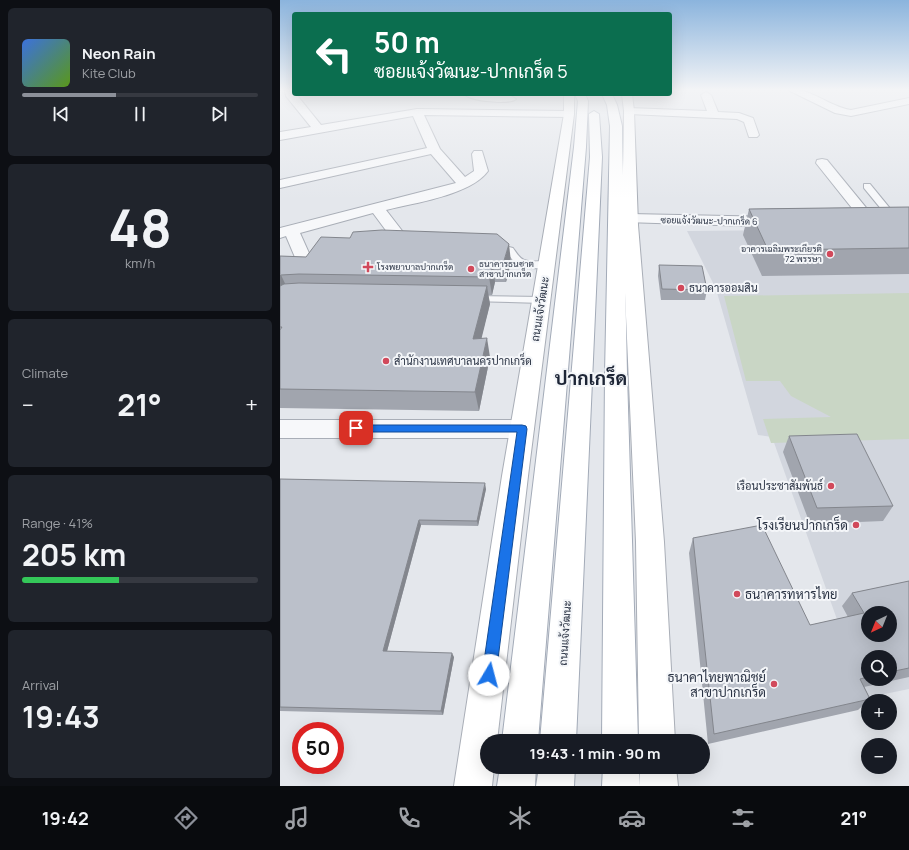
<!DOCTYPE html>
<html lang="en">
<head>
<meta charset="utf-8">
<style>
	body { margin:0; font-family:Manrope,Sarabun,sans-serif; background:#20242c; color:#f1f3f6; height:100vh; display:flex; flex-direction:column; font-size:15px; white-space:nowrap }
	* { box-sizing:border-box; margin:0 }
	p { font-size:13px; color:#9ea1a6 }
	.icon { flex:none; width:22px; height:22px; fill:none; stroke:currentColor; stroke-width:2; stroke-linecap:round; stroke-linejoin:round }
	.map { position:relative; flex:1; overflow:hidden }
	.drawer { display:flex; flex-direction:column; gap:8px; padding:8px; background:#0d0f14; width:280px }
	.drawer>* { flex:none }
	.top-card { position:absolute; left:12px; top:12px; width:380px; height:84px; border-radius:4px; box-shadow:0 4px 16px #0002; background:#0b6e4f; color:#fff; overflow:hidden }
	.needle { width:26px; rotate:223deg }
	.buttons { position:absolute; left:581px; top:606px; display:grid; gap:8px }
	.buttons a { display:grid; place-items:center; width:36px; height:36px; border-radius:50%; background:#171b24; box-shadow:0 4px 16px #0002; font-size:20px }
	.speed { position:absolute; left:12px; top:722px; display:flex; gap:8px; font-size:20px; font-weight:700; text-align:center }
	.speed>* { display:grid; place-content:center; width:52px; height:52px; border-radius:50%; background:#171b24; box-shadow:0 4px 16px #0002; line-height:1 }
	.speed .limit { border:6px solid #d22; background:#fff; color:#111 }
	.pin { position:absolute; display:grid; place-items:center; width:34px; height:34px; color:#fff; margin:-17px; border-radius:8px; box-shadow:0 2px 6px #0006 }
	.me { position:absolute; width:44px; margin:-22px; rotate:8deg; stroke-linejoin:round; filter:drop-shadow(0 0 3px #0008) }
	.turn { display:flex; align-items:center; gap:14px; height:84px; padding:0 16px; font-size:18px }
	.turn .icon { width:52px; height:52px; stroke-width:2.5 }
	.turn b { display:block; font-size:28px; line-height:34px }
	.big { font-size:30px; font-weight:700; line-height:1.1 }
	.drawer .widget { flex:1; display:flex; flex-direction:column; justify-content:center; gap:6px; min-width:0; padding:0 14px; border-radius:6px; background:#20242c }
	.drawer .dial { align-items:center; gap:0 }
	.dial b { font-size:52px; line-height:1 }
	.song { display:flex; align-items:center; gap:12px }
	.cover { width:48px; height:48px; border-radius:6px; background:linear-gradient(135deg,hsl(220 70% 55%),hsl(90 70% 35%)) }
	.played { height:4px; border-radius:2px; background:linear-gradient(90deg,#8c9099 40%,#363941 40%) }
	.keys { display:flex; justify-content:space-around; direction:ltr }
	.heat { display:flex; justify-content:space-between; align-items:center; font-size:22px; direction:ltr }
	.charge { height:6px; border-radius:3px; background:linear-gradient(90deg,#34c759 41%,#363941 0) }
	.trip { position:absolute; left:200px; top:734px; width:230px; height:40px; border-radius:20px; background:#171b24; box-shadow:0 4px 16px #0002; font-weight:700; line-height:40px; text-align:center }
	.tabs { display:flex; height:64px; justify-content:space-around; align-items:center; background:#090b0e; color:#9ea1a6 }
	.tabs .icon { width:28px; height:28px }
	.tabs .current { color:#8c9099 }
	.tabs b { font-size:18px; color:#f1f3f6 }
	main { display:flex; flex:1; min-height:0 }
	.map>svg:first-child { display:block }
</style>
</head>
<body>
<main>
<section class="drawer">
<div class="widget">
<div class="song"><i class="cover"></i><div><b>Neon Rain</b><p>Kite Club</p></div></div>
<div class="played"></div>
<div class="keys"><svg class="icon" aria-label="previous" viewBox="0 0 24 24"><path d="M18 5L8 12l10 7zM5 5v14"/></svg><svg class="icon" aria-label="pause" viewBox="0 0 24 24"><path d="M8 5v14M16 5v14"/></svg><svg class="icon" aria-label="next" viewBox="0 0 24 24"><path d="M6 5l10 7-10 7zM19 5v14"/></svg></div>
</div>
<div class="widget dial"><b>48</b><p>km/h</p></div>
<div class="widget"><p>Climate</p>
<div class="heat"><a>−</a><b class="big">21°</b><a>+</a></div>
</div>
<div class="widget"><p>Range · 41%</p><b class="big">205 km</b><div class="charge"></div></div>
<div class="widget"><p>Arrival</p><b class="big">19:43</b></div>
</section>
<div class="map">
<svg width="629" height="786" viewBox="0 0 629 786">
	<rect width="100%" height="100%" fill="#e4e7ec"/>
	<path fill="#d2d6de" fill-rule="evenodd" d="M629,229V689L585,698L492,437L478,435L436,289L407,231ZM588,613H610V635H588ZM588,657H610V679H588Z"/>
	<polygon fill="#c9d6c5" points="629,293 629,439 491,443 483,419 551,417 511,396 500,381 466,381 444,296"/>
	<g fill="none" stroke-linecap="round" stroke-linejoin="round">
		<defs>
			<g id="lane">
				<polygon points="584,184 590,184 617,217 618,219 617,221 611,221 584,188"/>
				<path d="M213,243L233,248C236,252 239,258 244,260C252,264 265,258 272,265C266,270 244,269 237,264C233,262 230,256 227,252L210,248L209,246Z"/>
				<polygon points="193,296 262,297 267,300 262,303 189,301 188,299"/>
			</g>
			<g id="street">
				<path d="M6,89H14V94H16L41,125L137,109L289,111L294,114L289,117L144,115L160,149L185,177L194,171L192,154L194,151H202L208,171C191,195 134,203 106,210L130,241L128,244L122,246L116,244L93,213L20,233L33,262L31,266L25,267L19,266L17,262L6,236L0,238V228L176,183L151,154L0,188V180L147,148L133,116L0,140V132L31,127L6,96L5,91Z"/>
				<path d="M508,89C531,88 548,106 571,110L629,98V104L571,116L555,113L510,91Z"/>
				<polygon points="426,92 431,95 438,112 459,113 473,118 479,135 477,137 469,137 464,122 457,119 349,114 344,111 349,108 427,111 421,95"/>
				<path d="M184,94L231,96L236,99C230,105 190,101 184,94Z"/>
				<polygon points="542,159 547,160 597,221 600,224 597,227 592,229 587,227 536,163 537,160"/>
				<polygon points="350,214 496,217 501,219 504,222 501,225 496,227 345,222 342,219 345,216"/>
				<polygon points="0,420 242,420 250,423 254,429 250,435 242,438 0,438"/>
			</g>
			<g id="secondary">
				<polygon points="284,94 294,94 294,114 248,476 217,741 207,741 207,767 214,767 212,786 174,786 222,476 284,114"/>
				<polygon points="342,94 352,94 354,111 358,225 384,542 395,741 359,741 356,542 342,225 344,111"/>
				<polygon points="360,767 396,767 398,786 360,786"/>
			</g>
			<g id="primary">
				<polygon points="295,94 305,94 308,101 306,147 258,741 222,741 294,147 298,101"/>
				<polygon points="322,94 332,94 337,105 342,126 347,374 358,741 322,741 325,374 330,126 327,105"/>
				<polygon points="314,111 319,114 322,157 296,741 260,741 310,157 309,114"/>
				<polygon points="220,767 256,767 255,786 217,786"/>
				<polygon points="259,767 295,767 294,786 256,786"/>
				<polygon points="323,767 359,767 360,786 322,786"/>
			</g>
		</defs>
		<use href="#lane" stroke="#a9aeb7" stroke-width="2"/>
		<use href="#street" stroke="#a9aeb7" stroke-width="2"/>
		<use href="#secondary" stroke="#a9aeb7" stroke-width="2"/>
		<use href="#primary" stroke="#a3abb8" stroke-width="2"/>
		<use href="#lane" fill="#f7f8fa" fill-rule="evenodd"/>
		<use href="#street" fill="#f7f8fa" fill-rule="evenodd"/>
		<use href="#secondary" fill="#fff" fill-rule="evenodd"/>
		<use href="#primary" fill="#fff" fill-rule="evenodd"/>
	</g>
	<g fill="#a1a5ae" fill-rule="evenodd">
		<polygon points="629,207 629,274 482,276 463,235 469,209"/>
		<polygon points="70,238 231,262 226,282 215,282 212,295 208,295 210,304 201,338 210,357 199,411 0,408 0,256 26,257"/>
		<polygon points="379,265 427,290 425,300 381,300 378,276"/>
		<polygon points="509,436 613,506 603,521 530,524 503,452"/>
		<polygon points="0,479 206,489 198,526 141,525 107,651 174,657 163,715 0,711"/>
		<path d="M413,538L530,625L568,617L562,606L572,593L629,581V677L584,687L590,699L578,710L428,744L409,553ZM588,657H610V679H588Z"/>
	</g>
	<g fill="#83868d">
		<polygon points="229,244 231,262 226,282 223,264"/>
		<polygon points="213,264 215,282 212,295 209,277"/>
		<polygon points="1,275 10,294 0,299 0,276"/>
		<polygon points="207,286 210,304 197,357 193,339"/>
		<polygon points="207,338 210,357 199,411 195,392"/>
		<polygon points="205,483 206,489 198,526 197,521"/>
		<polygon points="139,520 141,525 106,655 103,651"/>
		<polygon points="172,653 174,657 163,715 161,711"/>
	</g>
	<g fill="#bbc0ca" stroke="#83868d" fill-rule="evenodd">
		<polygon points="629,207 629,248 488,250 469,209"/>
		<polygon points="102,230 217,234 229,244 223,264 213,264 209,277 19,274 1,275 0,276 0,256 26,257 41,237 70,238 73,232"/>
		<polygon points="379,265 422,266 427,290 382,289"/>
		<polygon points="19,283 207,286 193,339 207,338 195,392 0,389 0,330 2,327 0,327 0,286 4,284"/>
		<polygon points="577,434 613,506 537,508 509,436"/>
		<polygon points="0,479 205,483 197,521 139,520 103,651 172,653 161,711 0,707"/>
		<path d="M482,525L530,625L584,613L572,593L629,581V668L610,672V657H588V677L580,679L590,699L434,734L413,538ZM588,613H610V635H588Z"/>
	</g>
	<linearGradient id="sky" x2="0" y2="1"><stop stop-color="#8bb4dd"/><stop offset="0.45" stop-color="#f3f4f6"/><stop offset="1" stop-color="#f3f4f6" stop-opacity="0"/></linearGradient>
	<rect width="629" height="199" fill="url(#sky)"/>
	<polygon fill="#1a73e8" stroke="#114b97" points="76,425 242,425 246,426 247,429 216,675 214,679 209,681 204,679 202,675 237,432 76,432 72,431 71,428 72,426"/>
	<g fill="#d1495b" stroke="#f4f6f9" stroke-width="1.5">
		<circle cx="550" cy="254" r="4"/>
		<path d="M86 261h4v4h4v4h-4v4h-4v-4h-4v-4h4z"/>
		<circle cx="191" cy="269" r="4"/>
		<circle cx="401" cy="288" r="4"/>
		<circle cx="106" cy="361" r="4"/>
		<circle cx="551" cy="486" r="4"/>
		<circle cx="576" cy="525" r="4"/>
		<circle cx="457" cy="594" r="4"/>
		<circle cx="494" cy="684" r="4"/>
	</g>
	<g text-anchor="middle" stroke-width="4" stroke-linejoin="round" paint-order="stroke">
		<g font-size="9" fill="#2b3445" stroke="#f4f6f9">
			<text transform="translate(429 221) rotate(1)" y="3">ซอยแจ้งวัฒนะ-ปากเกร็ด 6</text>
		</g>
		<g font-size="9" fill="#2b3445" stroke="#f4f6f9" text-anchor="start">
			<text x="542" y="252" text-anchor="end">อาคารเฉลิมพระเกียรติ<tspan x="542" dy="10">72 พรรษา</tspan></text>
			<text x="199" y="267">ธนาคารธนชาต<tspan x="199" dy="10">สาขาปากเกร็ด</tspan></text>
			<text x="97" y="270">โรงพยาบาลปากเกร็ด</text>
		</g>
		<g font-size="11" fill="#2b3445" stroke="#f4f6f9" text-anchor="start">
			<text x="409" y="292">ธนาคารออมสิน</text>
			<text x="114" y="365">สำนักงานเทศบาลนครปากเกร็ด</text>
			<text x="543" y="490" text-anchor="end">เรือนประชาสัมพันธ์</text>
		</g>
		<g font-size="11" fill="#2b3445" stroke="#f4f6f9">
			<text transform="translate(260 309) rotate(-81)" y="4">ถนนแจ้งวัฒนะ</text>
			<text transform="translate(285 633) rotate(-86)" y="4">ถนนแจ้งวัฒนะ</text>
		</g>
		<g font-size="13" fill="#2b3445" stroke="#f4f6f9" text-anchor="end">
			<text x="568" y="530">โรงเรียนปากเกร็ด</text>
			<text x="465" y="599" text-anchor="start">ธนาคารทหารไทย</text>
			<text x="486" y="682">ธนาคาไทยพาณิชย์<tspan x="486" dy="15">สาขาปากเกร็ด</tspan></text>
		</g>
		<g font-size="19" font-weight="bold" fill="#1d2536" stroke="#f4f6f9">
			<text x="311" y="385">ปากเกร็ด</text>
		</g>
	</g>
</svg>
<div class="buttons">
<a><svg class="needle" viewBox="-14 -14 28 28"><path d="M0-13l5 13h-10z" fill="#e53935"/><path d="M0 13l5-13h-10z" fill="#9ea1a6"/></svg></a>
<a><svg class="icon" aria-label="search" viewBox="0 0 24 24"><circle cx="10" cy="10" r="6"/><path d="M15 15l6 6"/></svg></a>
<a>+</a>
<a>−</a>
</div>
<div class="speed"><div class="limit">50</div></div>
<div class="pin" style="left:76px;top:428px;background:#d93025"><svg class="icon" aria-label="arrive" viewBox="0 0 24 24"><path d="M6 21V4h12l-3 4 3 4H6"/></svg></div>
<svg class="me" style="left:209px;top:675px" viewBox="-20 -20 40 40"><circle r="19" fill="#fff"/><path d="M0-13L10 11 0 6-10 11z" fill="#1a73e8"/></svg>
<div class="trip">19:43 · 1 min · 90 m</div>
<div class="top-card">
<div class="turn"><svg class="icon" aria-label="left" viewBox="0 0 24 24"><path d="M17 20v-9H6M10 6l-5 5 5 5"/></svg><div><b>50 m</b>ซอยแจ้งวัฒนะ-ปากเกร็ด 5</div></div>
</div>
</div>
</main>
<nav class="tabs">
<b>19:42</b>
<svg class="icon current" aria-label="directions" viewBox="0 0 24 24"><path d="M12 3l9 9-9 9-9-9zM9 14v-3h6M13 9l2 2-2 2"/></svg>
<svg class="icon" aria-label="music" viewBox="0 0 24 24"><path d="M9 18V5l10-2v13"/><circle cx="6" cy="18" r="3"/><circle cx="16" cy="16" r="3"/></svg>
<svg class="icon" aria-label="phone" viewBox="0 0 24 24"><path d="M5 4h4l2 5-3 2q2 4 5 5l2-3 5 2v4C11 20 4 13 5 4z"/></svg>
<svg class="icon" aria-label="climate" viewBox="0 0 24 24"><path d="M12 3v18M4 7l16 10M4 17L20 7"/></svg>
<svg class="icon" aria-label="car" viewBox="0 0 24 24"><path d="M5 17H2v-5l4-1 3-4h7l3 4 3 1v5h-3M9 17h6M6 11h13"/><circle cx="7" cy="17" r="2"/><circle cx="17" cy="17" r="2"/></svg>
<svg class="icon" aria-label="filters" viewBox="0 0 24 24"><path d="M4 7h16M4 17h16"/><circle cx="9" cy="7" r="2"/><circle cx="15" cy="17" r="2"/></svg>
<b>21°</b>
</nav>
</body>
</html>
